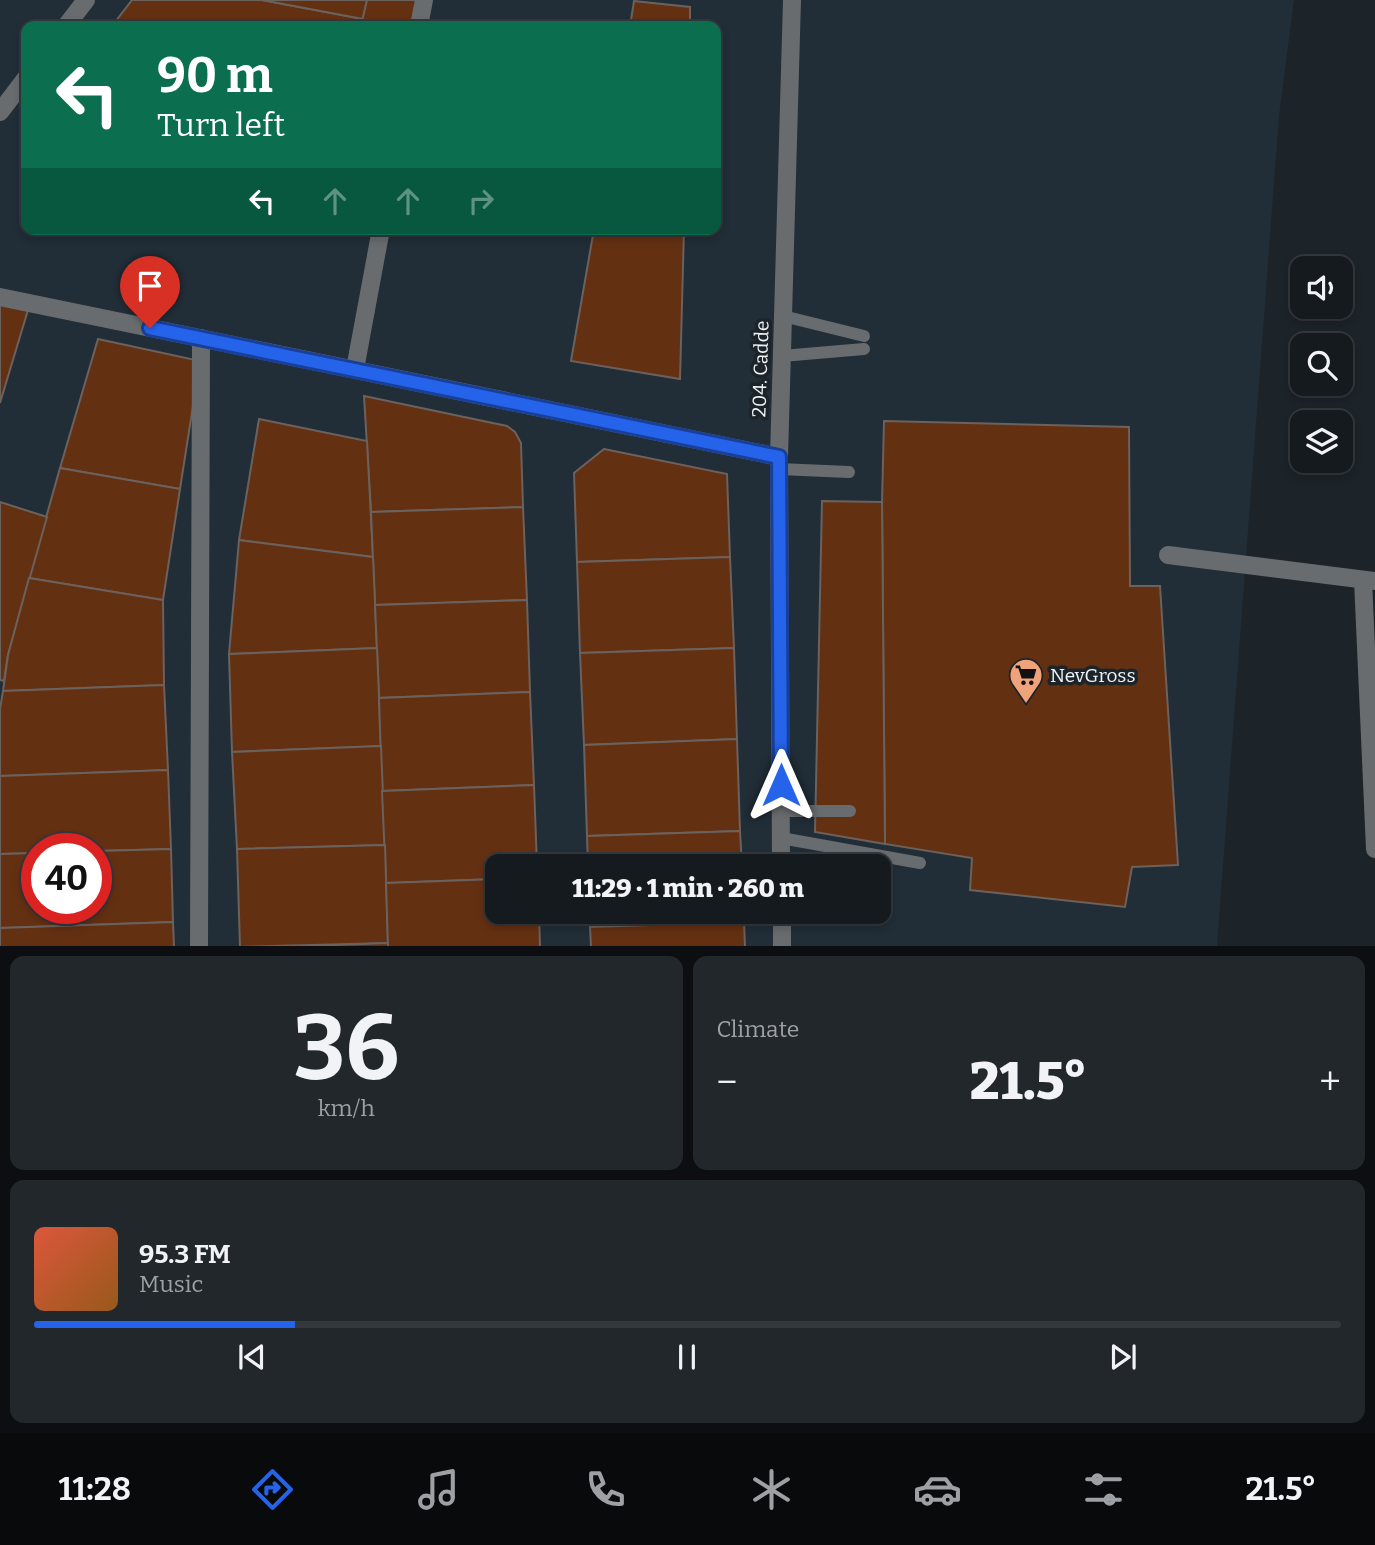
<!DOCTYPE html>
<html lang="en">
<head>
<meta charset="utf-8">
<style>
	body { margin:0; font-family:Bitter,serif; background:#22272c; color:#f1f3f6; height:100vh; display:flex; flex-direction:column; font-size:26px; white-space:nowrap }
	* { box-sizing:border-box; margin:0 }
	p { font-size:23px; color:#9da1a4 }
	.icon { flex:none; width:38px; height:38px; fill:none; stroke:currentColor; stroke-width:2; stroke-linecap:round; stroke-linejoin:round }
	.map { position:relative; height:946px; overflow:hidden }
	.sheet { display:flex; flex-direction:column; gap:10px; padding:10px; background:#0c0e11; flex:1 }
	.sheet>* { flex:none }
	.top-card { position:absolute; left:21px; top:21px; width:700px; height:214px; border-radius:14px; box-shadow:0 4px 10px #0003,0 0 0 2px #34383d; background:#0b6e4f; color:#fff; overflow:hidden }
	.fabs { position:absolute; left:1290px; top:256px; display:grid; gap:14px }
	.fabs a { display:grid; place-items:center; width:63px; height:63px; border-radius:14px; background:#151a1f; box-shadow:0 4px 10px #0003,0 0 0 2px #34383d; font-size:35px }
	.speed { position:absolute; left:21px; top:833px; display:flex; gap:14px; font-size:35px; font-weight:700; text-align:center }
	.speed>* { display:grid; place-content:center; width:91px; height:91px; border-radius:50%; background:#151a1f; box-shadow:0 4px 10px #0003,0 0 0 2px #34383d; line-height:1 }
	.speed .limit { border:10px solid #d22; background:#fff; color:#111 }
	.pin { position:absolute; display:grid; place-items:center; width:60px; height:60px; color:#fff; margin:-72px -30px; border-radius:50% 50% 50% 0; rotate:-45deg; box-shadow:0 0 7px #0007 }
	.pin .icon { rotate:45deg }
	.me { position:absolute; width:77px; margin:-38px; rotate:0deg; stroke-linejoin:round; filter:drop-shadow(0 0 5px #0008) }
	.turn { display:flex; align-items:center; gap:24px; height:147px; padding:0 21px; font-size:32px }
	.turn .icon { width:91px; height:91px; stroke-width:2.5 }
	.turn b { display:block; font-size:49px; line-height:60px }
	.lanes { display:flex; align-items:center; height:66px; padding:0 21px; background:#0003; justify-content:center; gap:35px; direction:ltr }
	.lanes .off { opacity:.35 }
	.big { font-size:52px; font-weight:800; line-height:1.1 }
	.sheet .widget { flex:1; display:flex; flex-direction:column; justify-content:center; gap:10px; min-width:0; padding:0 24px; border-radius:14px; background:#22272c }
	.sheet .dial { align-items:center; gap:0 }
	.dial b { font-size:91px; line-height:1 }
	.song { display:flex; align-items:center; gap:21px }
	.cover { width:84px; height:84px; border-radius:10px; background:linear-gradient(135deg,hsl(10 70% 55%),hsl(30 70% 35%)) }
	.played { height:7px; border-radius:4px; background:linear-gradient(90deg,#2563eb 20%,#34383d 20%) }
	.keys { display:flex; justify-content:space-around; direction:ltr }
	.heat { display:flex; justify-content:space-between; align-items:center; font-size:38px; direction:ltr }
	.sheet .tiles { flex:1; display:grid; gap:10px; grid-template-columns:1fr 1fr }
	.widget:last-child { grid-column:span 2 }
	.trip { position:absolute; left:485px; top:854px; width:406px; height:70px; border-radius:14px; background:#151a1f; box-shadow:0 4px 10px #0003,0 0 0 2px #34383d; font-weight:800; line-height:70px; text-align:center }
	.dock { display:flex; height:112px; justify-content:space-around; align-items:center; background:#080a0c; color:#9da1a4 }
	.dock .icon { width:49px; height:49px }
	.dock .on { color:#2563eb }
	.dock b { font-size:32px; color:#f1f3f6 }
	.map>svg:first-child { display:block }
</style>
</head>
<body>
<div class="map">
<svg width="1375" height="947" viewBox="0 0 1375 947">
	<rect width="100%" height="100%" fill="#1c2329"/>
	<path fill="#212d37" fill-rule="evenodd" d="M0,0H1294L1279,116L1217,946L0,947ZM26,26H716V229H26ZM37,849H96V908H37ZM497,866H878V912H497Z"/>
	<g fill="#643012" stroke="#6b615d" stroke-width="2">
		<polygon points="132,0 262,0 363,19 361,26 112,26"/>
		<polygon points="262,0 367,0 363,19"/>
		<polygon points="367,0 419,0 413,26 361,26"/>
		<polygon points="634,1 690,7 690,26 630,26"/>
		<polygon points="594,229 684,229 680,379 571,361"/>
		<polygon points="0,304 28,310 0,403"/>
		<polygon points="98,339 200,361 180,489 60,468"/>
		<polygon points="364,396 507,426 515,432 521,443 523,507 371,512"/>
		<polygon points="259,419 367,441 373,557 239,540"/>
		<polygon points="884,421 1129,427 1130,586 1160,586 1178,865 1132,867 1125,907 970,890 972,858 885,844 882,502"/>
		<polygon points="604,449 727,474 730,557 577,562 574,473"/>
		<polygon points="60,468 180,489 163,600 29,578"/>
		<polygon points="822,501 882,502 885,844 815,832"/>
		<polygon points="0,502 47,517 8,655 4,681 0,680"/>
		<polygon points="523,507 527,600 375,605 371,512"/>
		<polygon points="239,540 373,557 377,648 229,654"/>
		<polygon points="730,557 734,648 580,653 577,562"/>
		<polygon points="29,578 163,600 164,685 3,691 8,655"/>
		<polygon points="527,600 530,692 379,698 375,605"/>
		<polygon points="377,648 381,746 232,752 229,654"/>
		<polygon points="734,648 737,739 584,745 580,653"/>
		<polygon points="164,685 168,770 0,776 0,709 3,691"/>
		<polygon points="530,692 534,785 382,791 379,698"/>
		<polygon points="737,739 740,831 587,836 584,745"/>
		<polygon points="381,746 385,845 237,849 232,752"/>
		<polygon points="168,770 171,849 96,851 96,849 37,849 37,853 0,854 0,776"/>
		<polygon points="534,785 537,866 497,866 497,879 386,883 382,791"/>
		<polygon points="740,831 742,866 588,866 587,836"/>
		<polygon points="385,845 388,943 240,947 237,849"/>
		<polygon points="171,849 173,922 0,928 0,854 37,853 37,908 96,908 96,851"/>
		<polygon points="497,879 497,912 539,912 540,947 388,947 386,883"/>
		<polygon points="590,912 743,912 744,922 590,927"/>
		<polygon points="173,922 174,947 0,947 0,928"/>
		<polygon points="744,922 745,947 591,947 590,927"/>
		<polygon points="388,943 388,947 286,947"/>
	</g>
	<g fill="none" stroke-linecap="round" stroke-linejoin="round">
		<g stroke="#686c6e" stroke-width="12">
			<polyline points="783,316 864,336"/>
			<polyline points="782,356 864,349"/>
			<polyline points="779,469 849,472"/>
			<polyline points="781,811 850,811"/>
			<polyline points="781,838 920,863"/>
		</g>
		<g stroke="#686c6e" stroke-width="18">
			<polyline points="66,26 86,0"/>
			<polyline points="419,26 424,0"/>
			<polyline points="0,112 26,78"/>
			<polyline points="0,297 779,457"/>
			<polyline points="355,369 381,229"/>
			<polyline points="1168,555 1375,581"/>
			<polyline points="1363,580 1375,849"/>
			<polyline points="199,947 201,338"/>
		</g>
		<g stroke="#686c6e" stroke-width="18">
			<polyline points="781,866 779,457 792,0"/>
			<polyline points="782,912 782,947"/>
		</g>
	</g>
	<g fill="none" stroke-linecap="round" stroke-linejoin="round">
		<defs>
			<polyline id="route" points="150,328 779,457 781,785"/>
		</defs>
		<use href="#route" stroke="#184099" stroke-width="18"/>
		<use href="#route" stroke="#2563eb" stroke-width="12"/>
	</g>
	<defs>
		<symbol id="supermarket-pin" viewBox="-11 -11 22 30"><path d="M0 17L-7.5 6A9.5 9.5 0 1 1 7.5 6Z" fill="#f0a27a" stroke="#1c2329"/><path d="M-6-5.5h2.5l.6 2H6L4.5 2H-2.5L-4.4-4H-6ZM-1.5 3.2a1.3 1.3 0 1 0 .1 0ZM3 3.2a1.3 1.3 0 1 0 .1 0Z" fill="#111"/></symbol>
	</defs>
	<g fill-rule="evenodd">
		<use href="#supermarket-pin" x="1007" y="656" width="38" height="52"/>
	</g>
	<g text-anchor="middle" stroke-width="7" stroke-linejoin="round" paint-order="stroke">
		<g font-size="19" fill="#eff4f8" stroke="#1c2329">
			<text transform="translate(760 369) rotate(-88)" y="7">204. Cadde</text>
		</g>
		<g font-size="19" fill="#eff4f8" stroke="#1c2329" text-anchor="start">
			<text x="1050" y="682">NevGross</text>
		</g>
	</g>
</svg>
<div class="fabs">
<a><svg class="icon" aria-label="sound" viewBox="0 0 24 24"><path d="M4 9h4l5-4v14l-5-4H4zM17 9q2 3 0 6"/></svg></a>
<a><svg class="icon" aria-label="search" viewBox="0 0 24 24"><circle cx="10" cy="10" r="6"/><path d="M15 15l6 6"/></svg></a>
<a><svg class="icon" aria-label="layers" viewBox="0 0 24 24"><path d="M12 4l9 5-9 5-9-5zM3 14l9 5 9-5"/></svg></a>
</div>
<div class="speed"><div class="limit">40</div></div>
<div class="pin" style="left:150px;top:328px;background:#d93025"><svg class="icon" aria-label="arrive" viewBox="0 0 24 24"><path d="M6 21V4h12l-3 4 3 4H6"/></svg></div>
<svg class="me" style="left:781px;top:785px" viewBox="-20 -20 40 40"><path d="M0-17L14 15 0 8-14 15z" fill="#2563eb" stroke="#fff" stroke-width="4"/></svg>
<div class="trip">11:29 · 1 min · 260 m</div>
<div class="top-card">
<div class="turn"><svg class="icon" aria-label="left" viewBox="0 0 24 24"><path d="M17 20v-9H6M10 6l-5 5 5 5"/></svg><div><b>90 m</b>Turn left</div></div>
<div class="lanes"><svg class="icon" aria-label="left" viewBox="0 0 24 24"><path d="M17 20v-9H6M10 6l-5 5 5 5"/></svg><svg class="icon off" aria-label="ahead" viewBox="0 0 24 24"><path d="M12 20V5M6 11l6-6 6 6"/></svg><svg class="icon off" aria-label="ahead" viewBox="0 0 24 24"><path d="M12 20V5M6 11l6-6 6 6"/></svg><svg class="icon off" aria-label="right" viewBox="0 0 24 24"><path d="M7 20v-9h11M14 6l5 5-5 5"/></svg></div>
</div>
</div>
<section class="sheet">
<div class="tiles">
<div class="widget dial"><b>36</b><p>km/h</p></div>
<div class="widget"><p>Climate</p>
<div class="heat"><a>−</a><b class="big">21.5°</b><a>+</a></div>
</div>
<div class="widget">
<div class="song"><i class="cover"></i><div><b>95.3 FM</b><p>Music</p></div></div>
<div class="played"></div>
<div class="keys"><svg class="icon" aria-label="previous" viewBox="0 0 24 24"><path d="M18 5L8 12l10 7zM5 5v14"/></svg><svg class="icon" aria-label="pause" viewBox="0 0 24 24"><path d="M8 5v14M16 5v14"/></svg><svg class="icon" aria-label="next" viewBox="0 0 24 24"><path d="M6 5l10 7-10 7zM19 5v14"/></svg></div>
</div>
</div>
</section>
<nav class="dock">
<b>11:28</b>
<svg class="icon on" aria-label="directions" viewBox="0 0 24 24"><path d="M12 3l9 9-9 9-9-9zM9 14v-3h6M13 9l2 2-2 2"/></svg>
<svg class="icon" aria-label="music" viewBox="0 0 24 24"><path d="M9 18V5l10-2v13"/><circle cx="6" cy="18" r="3"/><circle cx="16" cy="16" r="3"/></svg>
<svg class="icon" aria-label="phone" viewBox="0 0 24 24"><path d="M5 4h4l2 5-3 2q2 4 5 5l2-3 5 2v4C11 20 4 13 5 4z"/></svg>
<svg class="icon" aria-label="climate" viewBox="0 0 24 24"><path d="M12 3v18M4 7l16 10M4 17L20 7"/></svg>
<svg class="icon" aria-label="car" viewBox="0 0 24 24"><path d="M5 17H2v-5l4-1 3-4h7l3 4 3 1v5h-3M9 17h6M6 11h13"/><circle cx="7" cy="17" r="2"/><circle cx="17" cy="17" r="2"/></svg>
<svg class="icon" aria-label="filters" viewBox="0 0 24 24"><path d="M4 7h16M4 17h16"/><circle cx="9" cy="7" r="2"/><circle cx="15" cy="17" r="2"/></svg>
<b>21.5°</b>
</nav>
</body>
</html>
